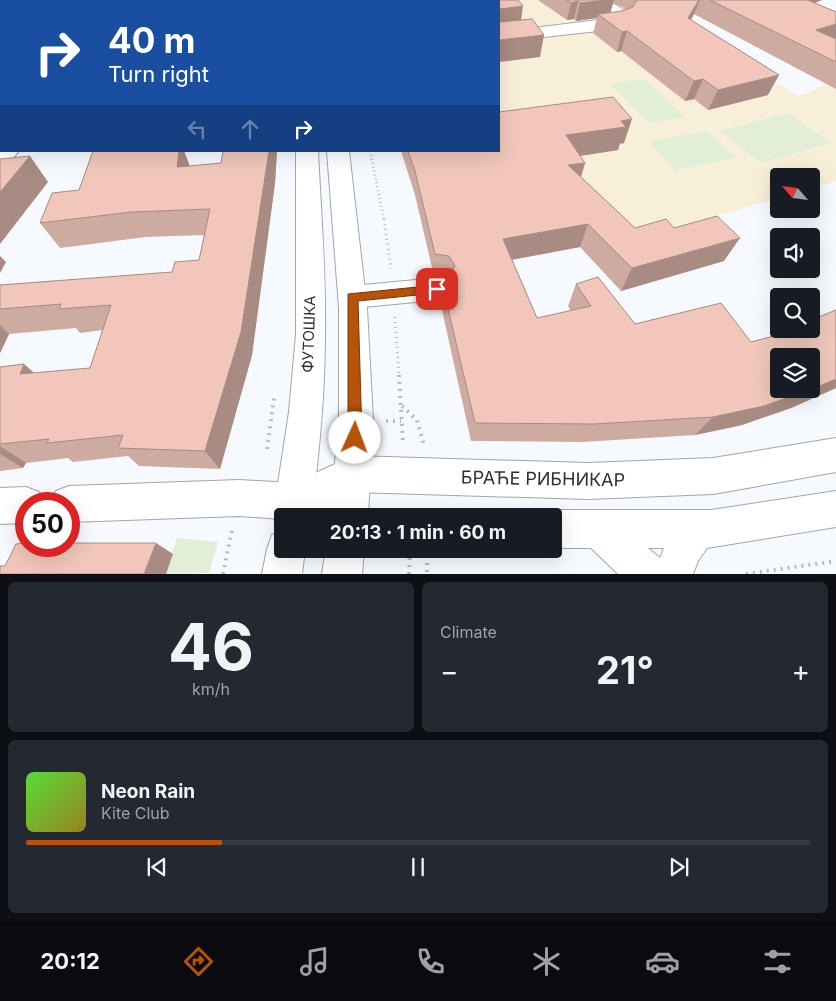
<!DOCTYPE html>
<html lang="en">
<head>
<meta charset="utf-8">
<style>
	body { margin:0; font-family:Inter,sans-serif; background:#242831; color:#f1f3f6; height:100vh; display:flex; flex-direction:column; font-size:19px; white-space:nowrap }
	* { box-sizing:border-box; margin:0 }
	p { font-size:16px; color:#9ea1a6 }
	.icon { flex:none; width:28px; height:28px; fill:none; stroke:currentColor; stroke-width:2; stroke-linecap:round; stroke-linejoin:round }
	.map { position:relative; height:574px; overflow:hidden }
	.panel { display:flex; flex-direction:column; gap:8px; padding:8px; background:#0d0f14; flex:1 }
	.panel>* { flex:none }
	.banner { position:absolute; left:0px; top:0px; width:500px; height:152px; box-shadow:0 5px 20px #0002; background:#1a4fa0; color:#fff; overflow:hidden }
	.needle { width:32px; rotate:298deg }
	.tools { position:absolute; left:770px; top:168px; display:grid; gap:10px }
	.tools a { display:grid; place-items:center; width:50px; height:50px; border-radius:5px; background:#171b24; box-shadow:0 5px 20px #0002; font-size:25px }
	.speed { position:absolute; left:15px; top:492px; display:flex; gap:10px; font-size:25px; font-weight:700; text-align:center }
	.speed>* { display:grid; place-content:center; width:65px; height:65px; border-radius:50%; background:#171b24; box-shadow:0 5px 20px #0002; line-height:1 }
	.speed .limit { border:8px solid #d22; background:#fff; color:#111 }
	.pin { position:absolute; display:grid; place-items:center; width:42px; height:42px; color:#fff; margin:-21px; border-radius:10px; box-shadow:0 2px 8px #0006 }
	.me { position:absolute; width:55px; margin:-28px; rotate:2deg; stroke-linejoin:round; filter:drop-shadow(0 0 4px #0008) }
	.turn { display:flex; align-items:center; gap:18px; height:105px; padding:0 25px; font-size:22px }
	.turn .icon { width:65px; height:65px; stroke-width:2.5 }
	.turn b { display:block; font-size:35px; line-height:42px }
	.lanes { display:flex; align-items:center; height:48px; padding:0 25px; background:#0003; justify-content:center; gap:25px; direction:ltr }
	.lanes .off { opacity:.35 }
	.big { font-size:38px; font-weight:700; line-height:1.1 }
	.panel .tile { flex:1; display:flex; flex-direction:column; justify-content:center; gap:8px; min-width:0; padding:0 18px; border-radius:8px; background:#242831 }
	.panel .dial { align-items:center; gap:0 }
	.dial b { font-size:65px; line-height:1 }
	.song { display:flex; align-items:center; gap:15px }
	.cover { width:60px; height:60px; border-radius:8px; background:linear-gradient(135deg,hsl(110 70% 55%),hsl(50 70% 35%)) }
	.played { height:5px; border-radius:2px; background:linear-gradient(90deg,#b45309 25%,#363941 25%) }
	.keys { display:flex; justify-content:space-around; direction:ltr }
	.heat { display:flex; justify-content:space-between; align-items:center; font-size:28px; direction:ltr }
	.panel .tiles { flex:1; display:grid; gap:8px; grid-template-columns:1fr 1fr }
	.tile:last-child { grid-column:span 2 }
	.trip { position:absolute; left:274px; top:508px; width:288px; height:50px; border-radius:5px; background:#171b24; box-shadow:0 5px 20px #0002; font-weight:700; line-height:50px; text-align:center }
	.dock { display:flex; height:80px; justify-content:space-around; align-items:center; background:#090b0e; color:#9ea1a6 }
	.dock .icon { width:35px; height:35px }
	.dock .current { color:#b45309 }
	.dock b { font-size:22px; color:#f1f3f6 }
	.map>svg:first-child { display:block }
</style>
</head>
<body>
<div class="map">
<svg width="836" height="574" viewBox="0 0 836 574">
	<rect width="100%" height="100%" fill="#f6faff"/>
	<g fill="#f8efd9">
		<polygon points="458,0 580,0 606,17 499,31 499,1 451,1"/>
		<polygon points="606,0 629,0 799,96 836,81 836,181 811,189 811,176 779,176 779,198 630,241 499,151 499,43 633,27 638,19"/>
	</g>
	<g fill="#e0efd5">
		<polygon points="644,79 685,117 649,123 610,84"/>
		<polygon points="788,113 831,143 761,163 720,131"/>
		<polygon points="708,131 736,158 675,170 649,141"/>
		<polygon points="177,538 218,542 209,573 165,574"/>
	</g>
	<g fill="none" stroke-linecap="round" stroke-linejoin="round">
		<defs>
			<g id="minor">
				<path d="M589,0C607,0 620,3 630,18L626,24L616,29L499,42V32L614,18Z"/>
				<polygon points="0,146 1,151 19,151 8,164 0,166"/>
				<polygon points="437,278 447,281 451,289 447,297 437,300 352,308 342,305 338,297 342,289 352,286"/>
				<polygon points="836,438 836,472 713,494 588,499 354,492 338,500 345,503 351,516 282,516 282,519 239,516 69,522 69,504 51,504 56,491 69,486 239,480 293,483 353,456 588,463 713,458"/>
				<polygon points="26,487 39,492 44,504 26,504 26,523 0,524 0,488"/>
				<path d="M836,491V527L707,548L698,561L693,574H618L591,548H552V516H538L552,510H711ZM648,548H664L660,558Z"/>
			</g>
			<g id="major">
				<polygon points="293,0 309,0 309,1 294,1"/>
				<polygon points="316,0 332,0 332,1 317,1"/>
				<path d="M296,151H318C321,212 326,273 325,334C325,395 319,456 311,516H282V531L279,529L273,516L289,412L296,334Z"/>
				<polygon points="327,151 349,151 367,308 373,420 368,516 330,516 339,420 339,308"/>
				<polygon points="282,531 282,549 305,549 302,574 262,574 267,549 272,535"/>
				<polygon points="326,549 364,549 362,574 322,574"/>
			</g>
		</defs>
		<use href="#minor" stroke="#a2a5a9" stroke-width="2"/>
		<use href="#major" stroke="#a2a5a9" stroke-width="2"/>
		<polyline stroke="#b8bbbf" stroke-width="2.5" stroke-dasharray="1 3" stroke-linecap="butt" points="370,151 384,220"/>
		<g stroke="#b8bbbf" stroke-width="3" stroke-dasharray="1 4" stroke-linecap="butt">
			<polyline points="384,219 391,269"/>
			<polyline points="395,317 399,376"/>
		</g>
		<g stroke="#b8bbbf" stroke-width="4" stroke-dasharray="2 5" stroke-linecap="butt">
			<polyline points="399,375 403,443"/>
			<polyline points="402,406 417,420 424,445"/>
			<polyline points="386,421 401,421"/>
			<polyline points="267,449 274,398"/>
			<polyline points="411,508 411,516"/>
			<polyline points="427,556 427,574"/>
			<polyline points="223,574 232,530"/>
			<polyline points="409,574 410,549"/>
			<polyline points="746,574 836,561"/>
		</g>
		<use href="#minor" fill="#fff" fill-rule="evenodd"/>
		<use href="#major" fill="#fff" fill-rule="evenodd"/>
	</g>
	<g fill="#ceaba0" fill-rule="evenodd">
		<polygon points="0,0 103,0 103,1 1,1 1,100 0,100"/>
		<path d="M538,0H822L815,3L836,24V89L694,14L691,20L768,95L708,110L694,99L685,101L621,51L617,52L593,33L597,18L576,21L574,19L567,20ZM613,3L623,7L625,10L622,11L610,13Z"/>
		<polygon points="620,143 618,150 580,156 585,163 581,177 635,228 674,228 724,261 621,291 580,247 512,260 537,318 571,311 568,306 576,284 635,324 751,342 770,337 836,310 836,388 791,408 742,425 695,435 583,442 471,441 440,301 441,279 443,278 434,276 415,195 401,151 499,151 624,143"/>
		<polygon points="93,151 184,151 190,166 221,163 223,151 277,151 275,183 252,355 220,469 139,466 128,456 73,462 68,458 26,463 23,468 0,471 0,367 24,364 34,373 90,368 103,330 80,333 76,328 9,334 0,353 0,285 172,272 199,260 204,235 146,237 60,248 40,223 79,190"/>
	</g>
	<g fill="#a88b82">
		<polygon points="71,0 103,0 103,1 69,1"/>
		<polygon points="607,0 614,0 609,17 598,14 597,18 576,21 580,3"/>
		<polygon points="699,0 700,0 694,14 681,37 688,18"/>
		<polygon points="795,0 822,0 787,14"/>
		<polygon points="578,1 574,19 567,20 571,3"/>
		<polygon points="523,6 520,28 499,31 500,9"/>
		<polygon points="836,24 836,40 816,30"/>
		<polygon points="627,31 621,51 617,52 622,32"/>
		<polygon points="544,35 540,57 499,62 499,40"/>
		<polygon points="779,75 768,95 708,110 718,90"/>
		<polygon points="703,79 694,99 685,101 694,81"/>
		<polygon points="632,119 624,143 620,143 618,150 560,159 566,135 621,121"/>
		<polygon points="179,151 184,151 190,167 177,167"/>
		<polygon points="269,151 277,151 275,183 252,355 220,469 205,451"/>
		<polygon points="30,156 48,182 0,244 0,192"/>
		<polygon points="585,163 578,186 568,165"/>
		<polygon points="588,224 580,247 499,262 503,239"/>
		<polygon points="740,238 724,261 621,291 632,268"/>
		<polygon points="0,256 6,262 0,273"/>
		<polygon points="0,325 9,334 0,353"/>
		<polygon points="24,364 49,386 20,374"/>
		<polygon points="836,379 836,388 791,408 742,425 695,435 713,417"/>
		<polygon points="0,446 26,463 23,468 0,454"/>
		<polygon points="156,543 173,554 166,574 144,574"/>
	</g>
	<g fill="#f0c7ba" stroke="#a88b82" fill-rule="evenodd">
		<polygon points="0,0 71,0 69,1 1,1 1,76 0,76"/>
		<rect x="148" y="0" width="130" height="1"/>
		<polygon points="354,0 518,0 523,6 500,9 500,22 532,19 544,35 499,40 499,1 355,1"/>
		<polygon points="566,0 607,0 580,3 578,1 571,3"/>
		<polygon points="637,0 699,0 688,18 779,75 718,90 703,79 694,81 627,31 622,32 598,14 622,11 633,7"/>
		<polygon points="710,0 808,0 836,12 836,24 816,30 836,39 836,62"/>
		<path d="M613,97L632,119L621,121L626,127L566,135L585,163L568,165L635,228L666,219L674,228L717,216L740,238L632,268L588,224L503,239L537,318L591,306L576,284L598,277L635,324L721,303L751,342L770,337L790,329H811V320L836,310V379L815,388L764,406L713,417L594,424L475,423L441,279L450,275L455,266L449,256L435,254L415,171L408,151H499V112ZM779,356H811V389H779Z"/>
		<polygon points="93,151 179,151 177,167 221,163 223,151 269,151 241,332 205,451 118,448 123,435 47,443 49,439 0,444 0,367 24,364 20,374 90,368 111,305 59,309 61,304 0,309 0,285 172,272 175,262 199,260 210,209 131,212 40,223 52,193 79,190"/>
		<polygon points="30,156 0,192 0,159"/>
		<polygon points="26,543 26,546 69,546 69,543 156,543 144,574 0,574 0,566 5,566 16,544"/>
	</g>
	<polygon fill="#b45309" stroke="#753606" points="437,285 443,289 437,293 358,301 362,438 360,443 355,445 350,443 348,438 348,294"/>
	<g text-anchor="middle" stroke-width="5" stroke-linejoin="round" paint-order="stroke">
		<g font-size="15" fill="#2f3032" stroke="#fff">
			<text transform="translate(309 334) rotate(-88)" y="5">ФУТОШКА</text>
		</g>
		<g font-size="18" fill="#2f3032" stroke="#fff">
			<text transform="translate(543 479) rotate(1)" y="6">БРАЋЕ РИБНИКАР</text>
		</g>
	</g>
</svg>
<div class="tools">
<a><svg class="needle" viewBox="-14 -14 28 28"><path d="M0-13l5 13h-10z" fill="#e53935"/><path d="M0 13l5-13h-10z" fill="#9ea1a6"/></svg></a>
<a><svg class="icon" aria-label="sound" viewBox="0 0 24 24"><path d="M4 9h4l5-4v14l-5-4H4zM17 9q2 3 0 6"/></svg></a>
<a><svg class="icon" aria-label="search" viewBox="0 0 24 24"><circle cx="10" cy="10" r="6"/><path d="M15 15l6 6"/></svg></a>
<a><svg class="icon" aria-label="layers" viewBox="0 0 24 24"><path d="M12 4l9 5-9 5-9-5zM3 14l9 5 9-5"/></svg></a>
</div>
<div class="speed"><div class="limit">50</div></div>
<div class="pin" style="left:437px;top:289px;background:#d93025"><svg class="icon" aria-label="arrive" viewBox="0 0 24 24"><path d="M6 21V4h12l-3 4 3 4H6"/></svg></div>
<svg class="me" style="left:355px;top:438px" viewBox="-20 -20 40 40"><circle r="19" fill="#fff"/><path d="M0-13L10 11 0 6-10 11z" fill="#b45309"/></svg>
<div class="trip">20:13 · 1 min · 60 m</div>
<div class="banner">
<div class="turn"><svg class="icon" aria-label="right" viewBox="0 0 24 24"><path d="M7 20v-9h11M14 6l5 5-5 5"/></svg><div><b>40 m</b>Turn right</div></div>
<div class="lanes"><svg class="icon off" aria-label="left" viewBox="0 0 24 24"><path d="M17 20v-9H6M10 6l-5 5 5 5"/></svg><svg class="icon off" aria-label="ahead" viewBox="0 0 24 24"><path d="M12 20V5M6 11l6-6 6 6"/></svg><svg class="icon" aria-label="right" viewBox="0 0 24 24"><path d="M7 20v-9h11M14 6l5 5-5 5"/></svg></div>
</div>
</div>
<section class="panel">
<div class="tiles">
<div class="tile dial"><b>46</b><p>km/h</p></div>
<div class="tile"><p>Climate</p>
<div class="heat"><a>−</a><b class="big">21°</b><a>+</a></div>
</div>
<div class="tile">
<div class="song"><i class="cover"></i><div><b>Neon Rain</b><p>Kite Club</p></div></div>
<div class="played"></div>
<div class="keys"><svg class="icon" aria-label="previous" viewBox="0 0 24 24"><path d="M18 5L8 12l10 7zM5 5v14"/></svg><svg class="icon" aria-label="pause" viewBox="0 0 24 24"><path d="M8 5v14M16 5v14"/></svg><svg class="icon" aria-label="next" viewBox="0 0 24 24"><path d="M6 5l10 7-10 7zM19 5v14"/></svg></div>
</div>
</div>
</section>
<nav class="dock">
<b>20:12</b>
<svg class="icon current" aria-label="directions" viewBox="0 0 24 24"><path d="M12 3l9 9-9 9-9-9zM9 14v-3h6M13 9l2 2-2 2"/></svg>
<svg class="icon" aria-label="music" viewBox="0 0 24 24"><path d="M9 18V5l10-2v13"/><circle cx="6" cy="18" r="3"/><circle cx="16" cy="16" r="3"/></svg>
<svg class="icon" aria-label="phone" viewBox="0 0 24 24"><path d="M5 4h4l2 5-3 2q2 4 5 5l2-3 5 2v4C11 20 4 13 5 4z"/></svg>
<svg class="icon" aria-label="climate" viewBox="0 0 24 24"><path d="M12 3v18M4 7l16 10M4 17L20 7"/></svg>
<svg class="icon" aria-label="car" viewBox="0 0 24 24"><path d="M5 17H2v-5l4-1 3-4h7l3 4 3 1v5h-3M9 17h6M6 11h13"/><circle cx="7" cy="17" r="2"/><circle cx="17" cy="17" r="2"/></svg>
<svg class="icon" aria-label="filters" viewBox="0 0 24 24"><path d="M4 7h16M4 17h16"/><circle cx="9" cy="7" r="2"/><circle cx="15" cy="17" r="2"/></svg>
</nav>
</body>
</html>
